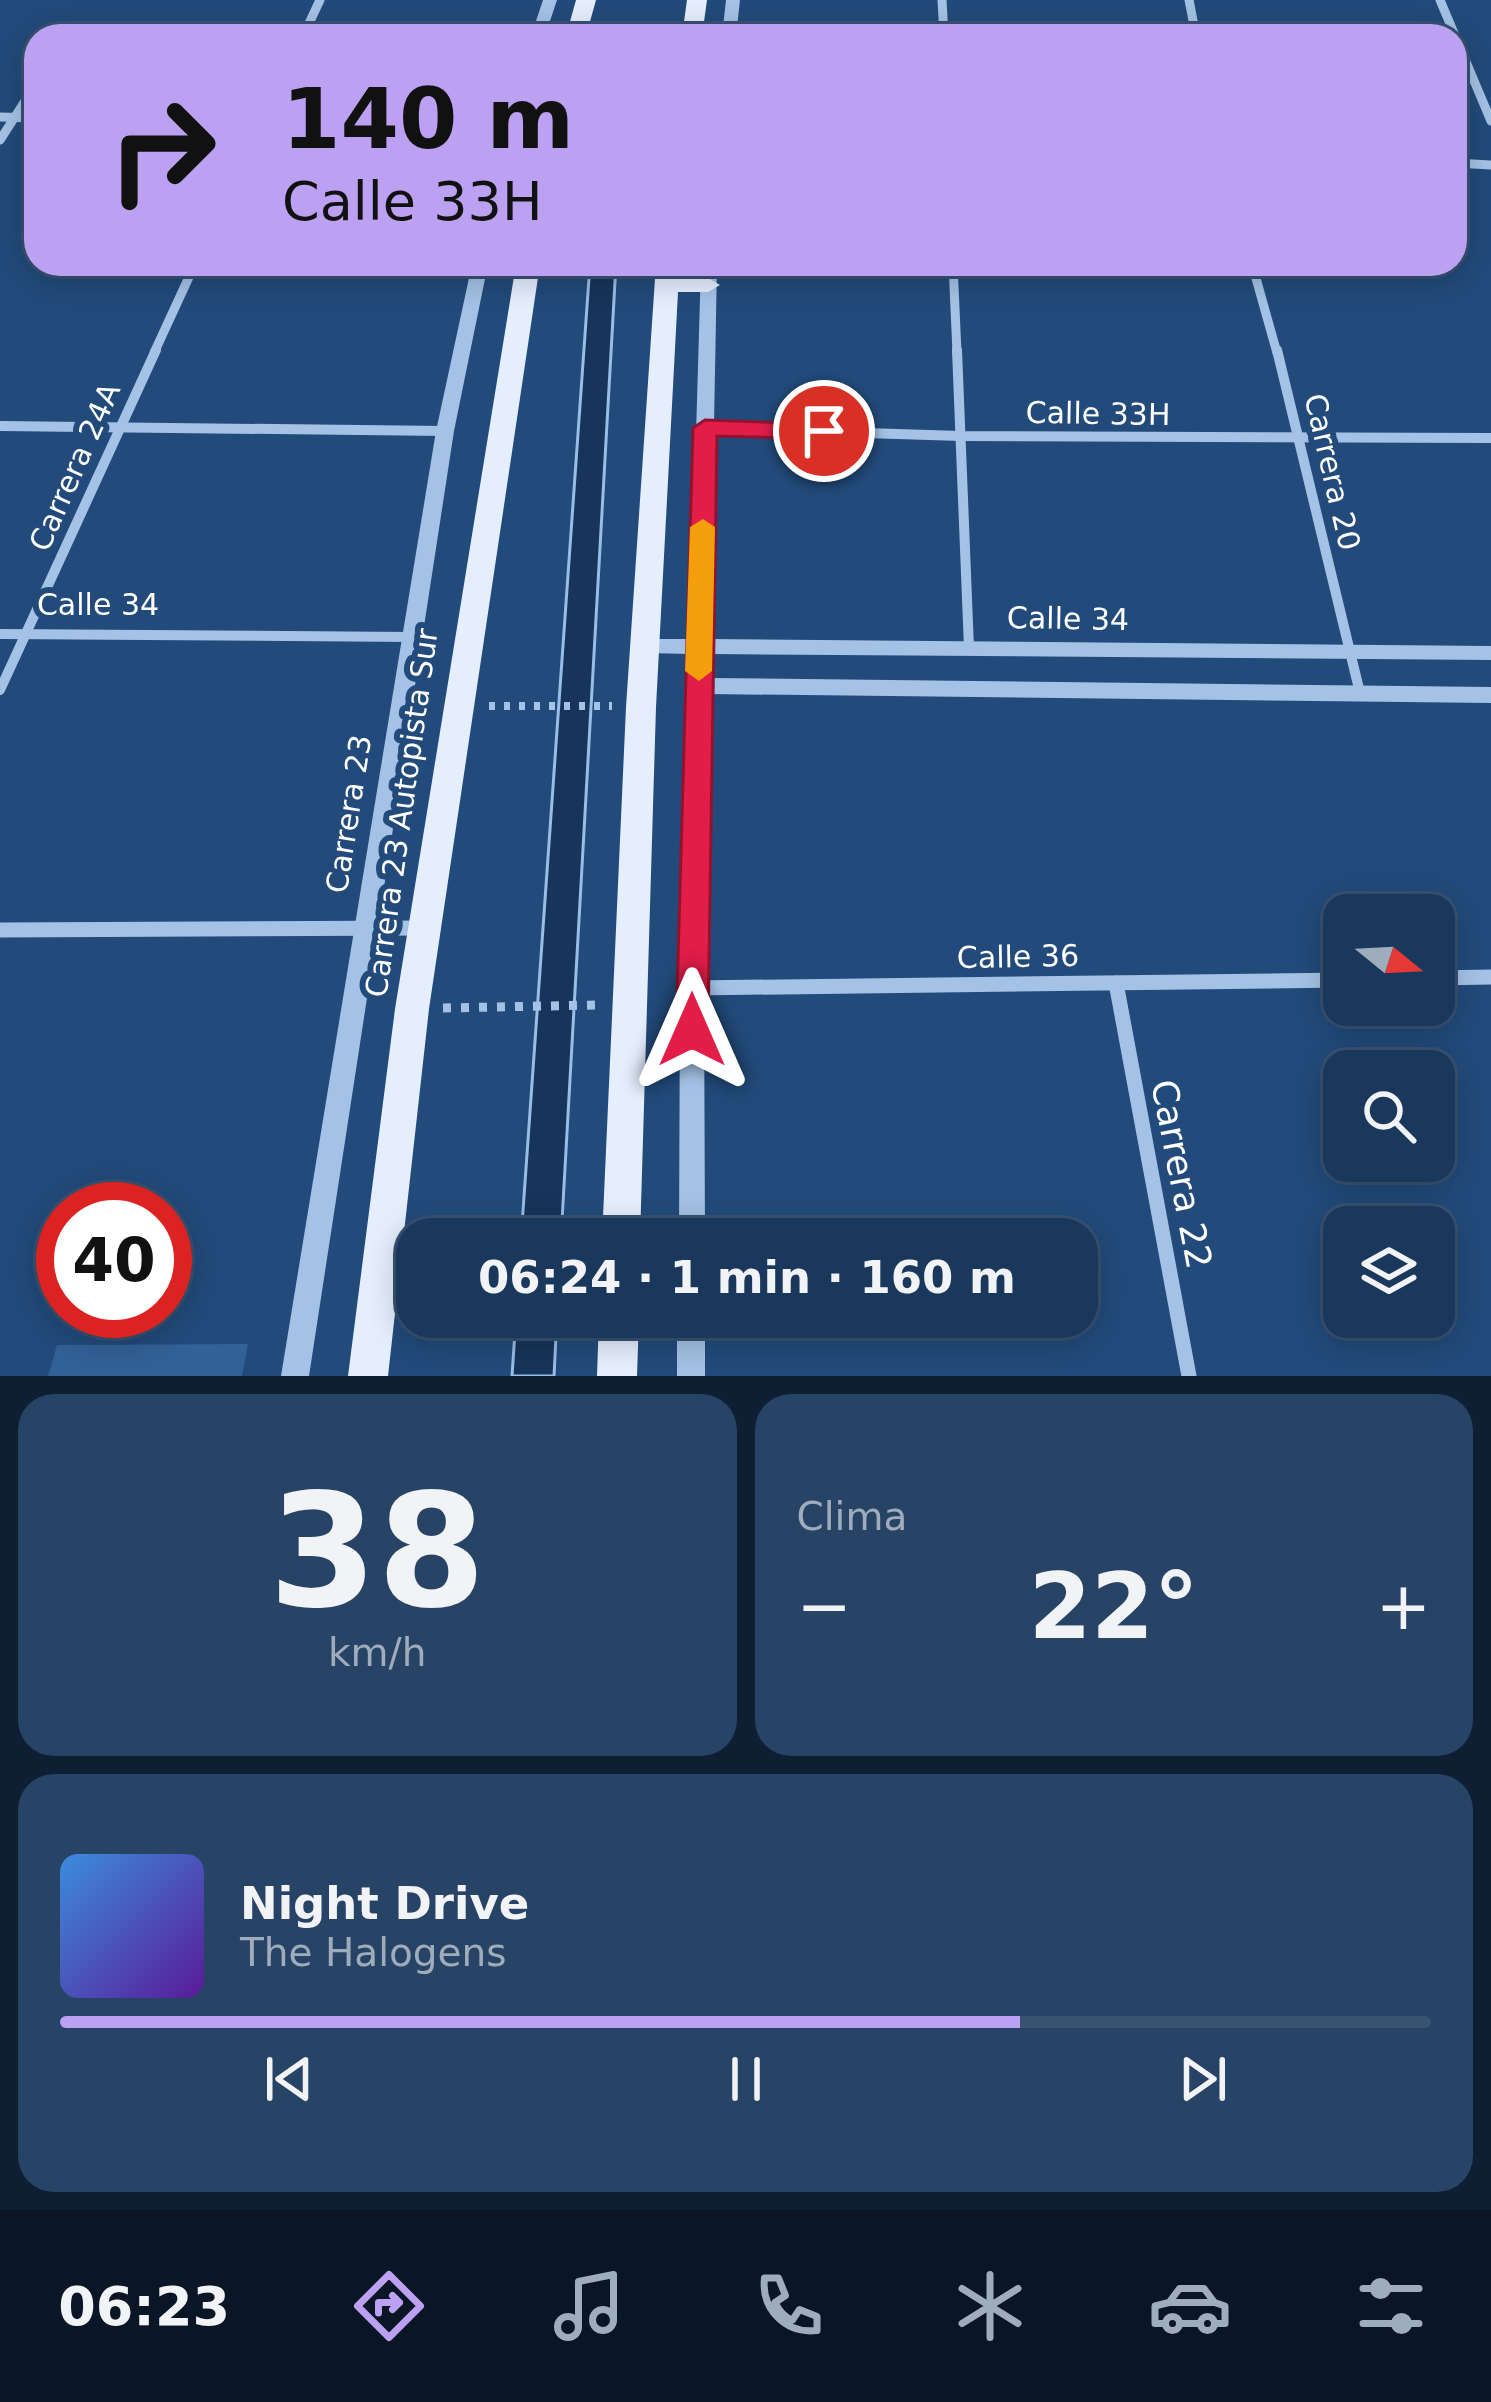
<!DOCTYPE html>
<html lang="es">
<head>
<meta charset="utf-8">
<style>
	body { margin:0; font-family:"DejaVu Sans",sans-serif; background:#274365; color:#f1f3f6; height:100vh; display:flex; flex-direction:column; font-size:45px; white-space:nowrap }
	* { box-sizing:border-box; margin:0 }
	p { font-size:39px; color:#9facbb }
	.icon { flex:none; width:66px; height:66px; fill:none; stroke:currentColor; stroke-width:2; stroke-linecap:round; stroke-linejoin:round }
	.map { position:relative; height:1376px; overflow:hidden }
	.details { display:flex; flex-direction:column; gap:18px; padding:18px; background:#0e1f33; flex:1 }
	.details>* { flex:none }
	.banner { position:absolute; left:24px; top:24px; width:1443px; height:252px; border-radius:36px; box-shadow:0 6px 30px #0003,0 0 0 3px #385272; background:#bca0f2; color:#111; overflow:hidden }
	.needle { width:78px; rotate:108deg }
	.tools { position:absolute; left:1323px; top:894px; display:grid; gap:24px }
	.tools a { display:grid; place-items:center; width:132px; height:132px; border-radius:24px; background:#1a385c; box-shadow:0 6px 30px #0003,0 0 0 3px #385272; font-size:60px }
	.speed { position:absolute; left:36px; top:1182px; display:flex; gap:24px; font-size:60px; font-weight:700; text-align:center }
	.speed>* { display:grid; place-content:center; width:156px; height:156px; border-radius:50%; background:#1a385c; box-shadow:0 6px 30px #0003,0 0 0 3px #385272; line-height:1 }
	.speed .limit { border:18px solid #d22; background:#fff; color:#111 }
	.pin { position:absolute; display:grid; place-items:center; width:102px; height:102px; color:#fff; margin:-51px; border:6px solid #fff; border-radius:50%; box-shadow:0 3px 12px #0007 }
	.me { position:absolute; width:132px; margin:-66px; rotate:0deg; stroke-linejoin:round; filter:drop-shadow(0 0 9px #0008) }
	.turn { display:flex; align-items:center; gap:42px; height:252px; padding:0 60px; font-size:54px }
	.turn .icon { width:156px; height:156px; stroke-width:2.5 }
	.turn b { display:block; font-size:84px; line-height:102px }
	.big { font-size:90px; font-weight:800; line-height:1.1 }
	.details .card { flex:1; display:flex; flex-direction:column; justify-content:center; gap:18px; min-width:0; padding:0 42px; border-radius:36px; background:#274365 }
	.details .dial { align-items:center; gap:0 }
	.dial b { font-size:156px; line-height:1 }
	.song { display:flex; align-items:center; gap:36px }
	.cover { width:144px; height:144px; border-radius:18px; background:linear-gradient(135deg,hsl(210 70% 55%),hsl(270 70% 35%)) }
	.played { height:12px; border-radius:6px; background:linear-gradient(90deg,#bca0f2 70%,#385272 70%) }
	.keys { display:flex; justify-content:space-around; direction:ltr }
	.heat { display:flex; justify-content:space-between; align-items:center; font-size:66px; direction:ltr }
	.details .tiles { flex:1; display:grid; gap:18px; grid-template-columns:1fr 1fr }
	.card:last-child { grid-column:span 2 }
	.trip { position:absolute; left:396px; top:1218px; width:702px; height:120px; border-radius:36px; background:#1a385c; box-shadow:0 6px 30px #0003,0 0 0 3px #385272; font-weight:800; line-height:120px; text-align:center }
	.dock { display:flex; height:192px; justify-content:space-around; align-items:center; background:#0a1625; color:#9facbb }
	.dock .icon { width:84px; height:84px }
	.dock .selected { color:#bca0f2 }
	.dock b { font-size:54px; color:#f1f3f6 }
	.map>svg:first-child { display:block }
</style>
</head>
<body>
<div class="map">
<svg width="1491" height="1376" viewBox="0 0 1491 1376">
	<rect width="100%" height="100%" fill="#224a7a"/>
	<g fill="#17355a" stroke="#98bde6" stroke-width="3">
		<polygon points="590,264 616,264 561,1239 521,1239"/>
		<polygon points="516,1317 557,1317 554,1376 512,1376"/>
	</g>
	<polygon fill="#326197" points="248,1344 242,1376 48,1376 57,1345"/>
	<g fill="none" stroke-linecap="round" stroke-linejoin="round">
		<polyline stroke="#a4c2e5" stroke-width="8" stroke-dasharray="6 9" stroke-linecap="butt" points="489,706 612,706"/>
		<polyline stroke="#a4c2e5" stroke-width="9" stroke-dasharray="8 10" stroke-linecap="butt" points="443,1008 596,1005"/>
		<g stroke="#a4c2e5" stroke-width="9">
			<polyline points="942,0 944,36"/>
			<polyline points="1189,0 1196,36"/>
			<polyline points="1440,0 1491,121"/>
			<polyline points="68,36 74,26"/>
			<polyline points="303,36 320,0"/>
			<polyline points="0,117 36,118"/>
			<polyline points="0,140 36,84"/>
			<polyline points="1455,163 1491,165"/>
			<polyline points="953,264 957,353"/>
			<polyline points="1252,264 1277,353"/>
			<polyline points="154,353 195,264"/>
		</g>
		<g stroke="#a4c2e5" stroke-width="10">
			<polyline points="957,350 969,648"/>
			<polyline points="1277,350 1360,693"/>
			<polyline points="0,426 445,431"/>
			<polyline points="705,428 961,436 1491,438"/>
			<polyline points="0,634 412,637"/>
			<polyline points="0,690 156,350"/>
		</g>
		<g stroke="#a4c2e5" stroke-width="15">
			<polyline points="0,930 424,928"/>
			<polyline points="1434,978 1491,977"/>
			<polyline points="1116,983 1189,1376"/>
			<polyline points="692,988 1344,980"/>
		</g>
		<g fill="#a4c2e5" fill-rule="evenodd">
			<polygon points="543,0 557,0 545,36 531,36"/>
			<polygon points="726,0 740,0 736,36 722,36"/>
			<polygon points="472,264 488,264 454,431 309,1376 281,1376 436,431"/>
			<polygon points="701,264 717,264 710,639 1491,646 1491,660 710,654 710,678 1491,687 1491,703 709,694 704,988 705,1239 679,1239 680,988 690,654 644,653 634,646 644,639 690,639"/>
			<rect x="677" y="1317" width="28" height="59"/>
		</g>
		<g fill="#e5eefd" fill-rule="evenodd">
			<polygon points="576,0 596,0 586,36 566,36"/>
			<polygon points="687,0 707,0 702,36 682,36"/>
			<polygon points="516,264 540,264 429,1009 388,1376 348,1376 395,1009"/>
			<polygon points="656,264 680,264 679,278 708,278 720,285 708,292 678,292 656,707 640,1239 602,1239 626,707"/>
			<polygon points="599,1317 639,1317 637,1376 597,1376"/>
		</g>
	</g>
	<polygon fill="#e11d48" stroke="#92132f" stroke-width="3" points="705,420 824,424 835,431 824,439 717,436 708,1030 704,1039 692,1043 681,1039 676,1030 693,428"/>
	<polygon fill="#f59e0b" points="703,519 715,527 712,671 699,681 685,671 690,527"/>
	<g text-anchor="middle" stroke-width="12" stroke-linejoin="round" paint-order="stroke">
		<g font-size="30" fill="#fff" stroke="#224a7a">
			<text transform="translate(1098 414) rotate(1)" y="10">Calle 33H</text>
			<text transform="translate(75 467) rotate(-66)" y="10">Carrera 24A</text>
			<text transform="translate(1332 472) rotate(77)" y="10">Carrera 20</text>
			<text x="98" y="615">Calle 34</text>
			<text transform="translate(1068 619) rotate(1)" y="10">Calle 34</text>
			<text transform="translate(402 813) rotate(-82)" y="10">Carrera 23 Autopista Sur</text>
			<text transform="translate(349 814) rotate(-81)" y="10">Carrera 23</text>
			<text transform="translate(1018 957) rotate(-1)" y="10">Calle 36</text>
		</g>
		<g font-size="36" fill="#fff" stroke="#224a7a">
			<text transform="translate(1182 1174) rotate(79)" y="13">Carrera 22</text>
		</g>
	</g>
</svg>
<div class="tools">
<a><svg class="needle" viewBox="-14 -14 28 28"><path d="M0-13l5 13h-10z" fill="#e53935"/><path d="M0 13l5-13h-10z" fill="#9facbb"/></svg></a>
<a><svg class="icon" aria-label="search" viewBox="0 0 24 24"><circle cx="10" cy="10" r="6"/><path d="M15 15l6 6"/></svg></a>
<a><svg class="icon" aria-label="layers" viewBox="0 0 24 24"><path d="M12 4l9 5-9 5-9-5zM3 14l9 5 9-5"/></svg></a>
</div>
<div class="speed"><div class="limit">40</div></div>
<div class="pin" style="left:824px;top:431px;background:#d93025"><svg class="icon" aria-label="arrive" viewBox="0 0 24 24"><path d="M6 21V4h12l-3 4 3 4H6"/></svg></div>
<svg class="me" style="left:692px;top:1030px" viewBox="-20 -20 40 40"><path d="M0-17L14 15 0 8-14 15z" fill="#e11d48" stroke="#fff" stroke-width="4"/></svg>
<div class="trip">06:24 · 1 min · 160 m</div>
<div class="banner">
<div class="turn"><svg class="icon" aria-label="right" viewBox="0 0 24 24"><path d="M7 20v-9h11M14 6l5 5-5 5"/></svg><div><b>140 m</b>Calle 33H</div></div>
</div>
</div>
<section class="details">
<div class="tiles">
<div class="card dial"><b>38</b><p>km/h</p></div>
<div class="card"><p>Clima</p>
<div class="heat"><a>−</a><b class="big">22°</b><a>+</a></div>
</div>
<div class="card">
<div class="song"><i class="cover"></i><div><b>Night Drive</b><p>The Halogens</p></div></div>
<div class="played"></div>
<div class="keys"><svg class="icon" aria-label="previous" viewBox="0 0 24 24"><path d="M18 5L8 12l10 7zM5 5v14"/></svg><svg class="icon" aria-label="pause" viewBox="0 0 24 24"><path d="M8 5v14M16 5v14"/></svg><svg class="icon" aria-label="next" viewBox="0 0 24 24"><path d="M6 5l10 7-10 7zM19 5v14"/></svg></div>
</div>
</div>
</section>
<nav class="dock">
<b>06:23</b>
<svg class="icon selected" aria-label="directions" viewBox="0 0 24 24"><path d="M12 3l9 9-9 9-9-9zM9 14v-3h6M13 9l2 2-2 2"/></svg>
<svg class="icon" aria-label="music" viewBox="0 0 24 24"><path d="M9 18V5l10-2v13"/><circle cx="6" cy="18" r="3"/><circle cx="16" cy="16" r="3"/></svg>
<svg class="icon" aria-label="phone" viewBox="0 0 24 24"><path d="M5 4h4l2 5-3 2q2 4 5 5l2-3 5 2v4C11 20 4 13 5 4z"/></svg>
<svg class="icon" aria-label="climate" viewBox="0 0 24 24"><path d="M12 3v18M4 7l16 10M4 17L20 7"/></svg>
<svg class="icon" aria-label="car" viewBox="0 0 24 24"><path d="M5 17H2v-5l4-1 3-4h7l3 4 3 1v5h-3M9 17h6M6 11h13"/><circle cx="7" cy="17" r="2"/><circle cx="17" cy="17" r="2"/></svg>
<svg class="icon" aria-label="filters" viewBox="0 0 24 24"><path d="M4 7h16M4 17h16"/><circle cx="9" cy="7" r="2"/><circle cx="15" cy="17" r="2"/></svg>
</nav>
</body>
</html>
